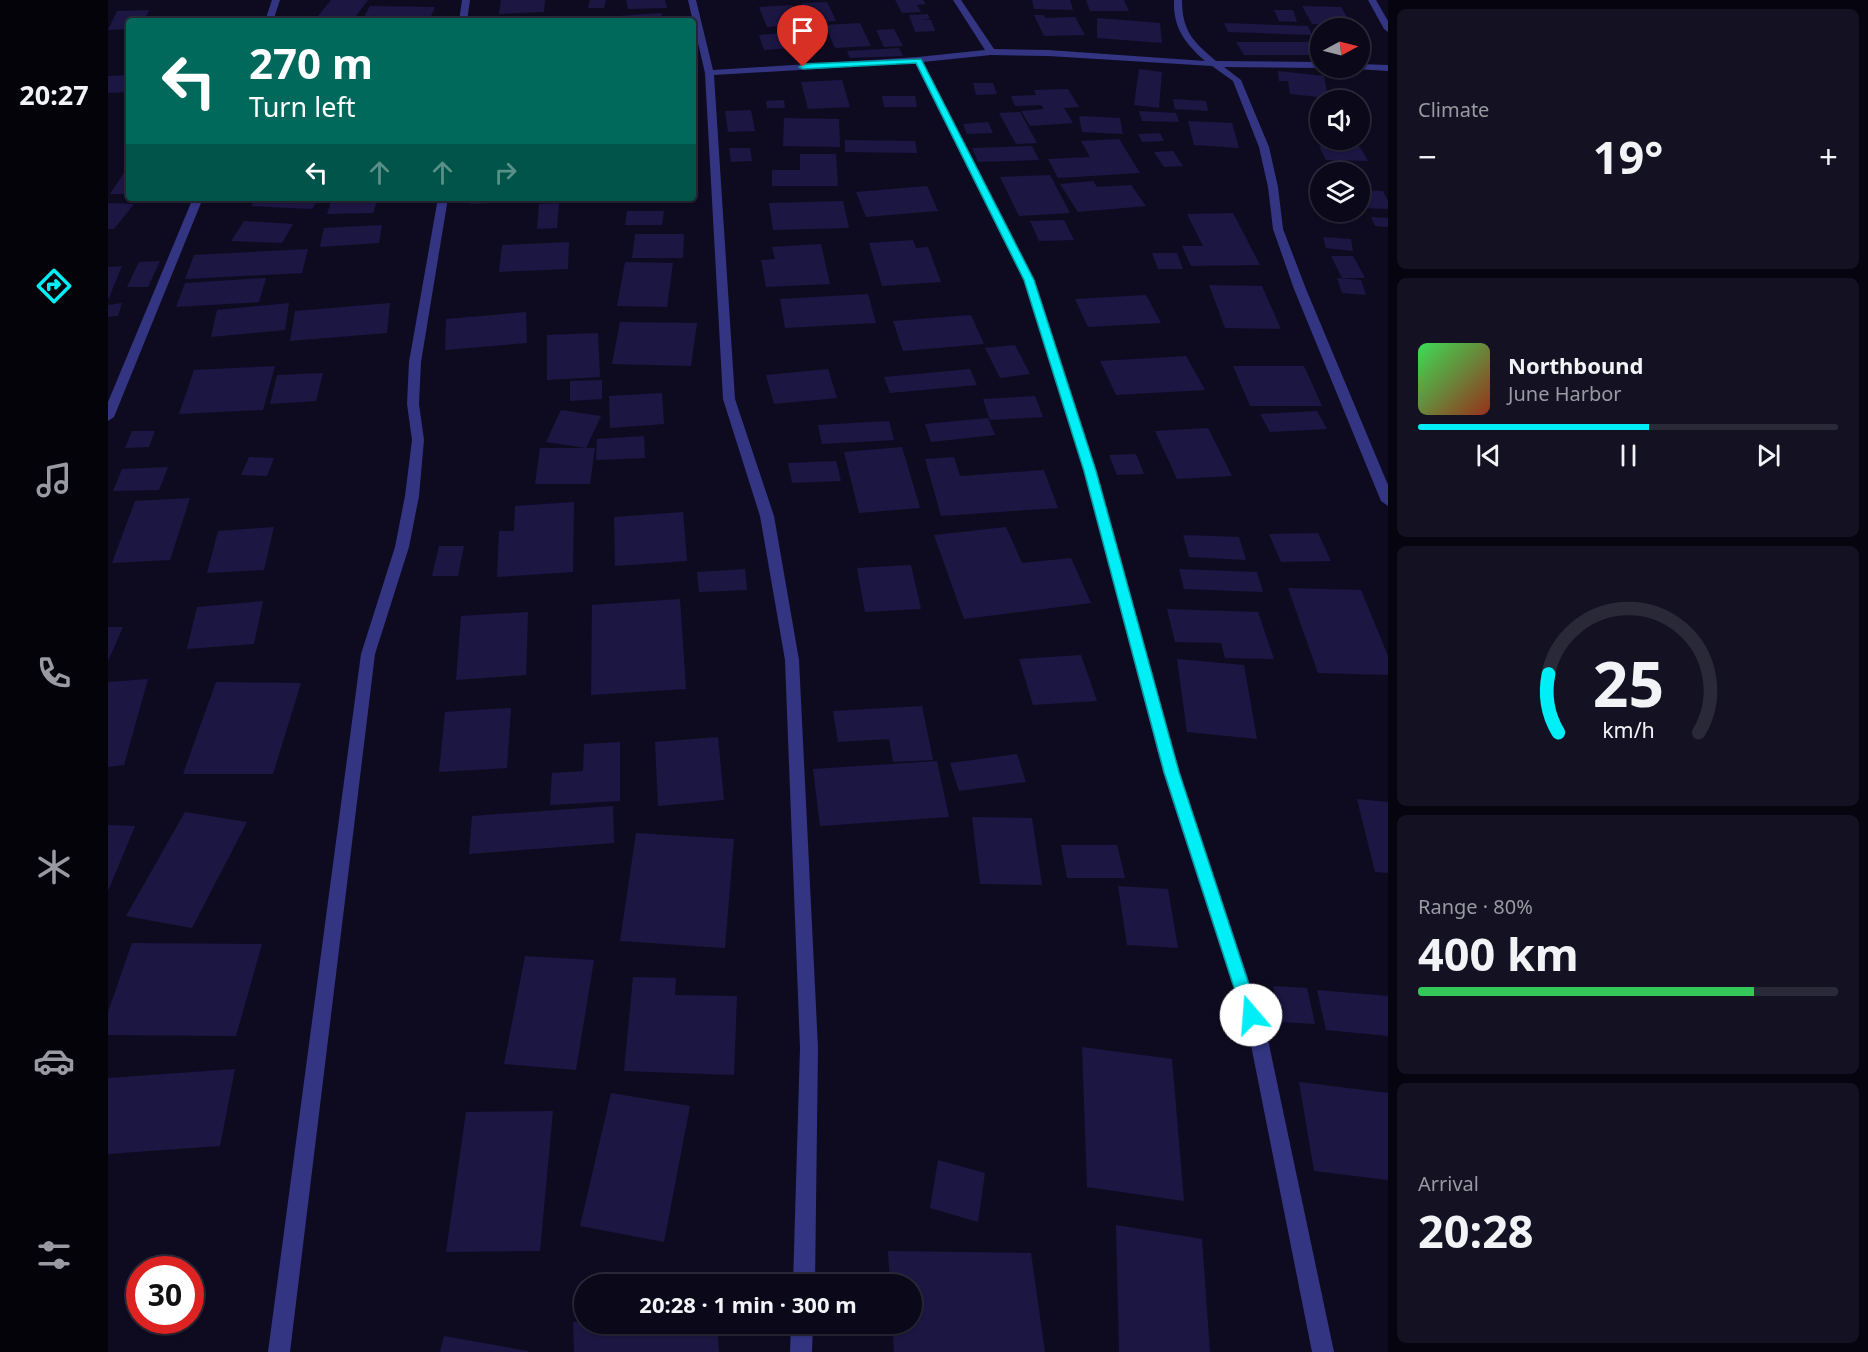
<!DOCTYPE html>
<html lang="en">
<head>
<meta charset="utf-8">
<style>
	body { margin:0; font-family:"Noto Sans",sans-serif; background:#131122; color:#f1f3f6; height:100vh; display:flex; flex-direction:column; font-size:22px; white-space:nowrap }
	* { box-sizing:border-box; margin:0 }
	p { font-size:20px; color:#999aa2 }
	.icon { flex:none; width:33px; height:33px; fill:none; stroke:currentColor; stroke-width:2; stroke-linecap:round; stroke-linejoin:round }
	.map { position:relative; flex:1; overflow:hidden }
	.side { display:flex; flex-direction:column; gap:9px; padding:9px; background:#06040e; width:480px }
	.side>* { flex:none }
	.banner { position:absolute; left:18px; top:18px; width:570px; height:183px; border-radius:6px; box-shadow:0 2px 4px #0004,0 0 0 2px #2a2938; background:#00695c; color:#fff; overflow:hidden }
	.needle { width:39px; rotate:83deg }
	.fabs { position:absolute; left:1202px; top:18px; display:grid; gap:12px }
	.fabs a { display:grid; place-items:center; width:60px; height:60px; border-radius:50%; background:#0a0819; box-shadow:0 2px 4px #0004,0 0 0 2px #2a2938; font-size:30px }
	.speed { position:absolute; left:18px; top:1256px; display:flex; gap:12px; font-size:30px; font-weight:700; text-align:center }
	.speed>* { display:grid; place-content:center; width:78px; height:78px; border-radius:50%; background:#0a0819; box-shadow:0 2px 4px #0004,0 0 0 2px #2a2938; line-height:1 }
	.speed .limit { border:9px solid #d22; background:#fff; color:#111 }
	.pin { position:absolute; display:grid; place-items:center; width:51px; height:51px; color:#fff; margin:-62px -26px; border-radius:50% 50% 50% 0; rotate:-45deg; box-shadow:0 0 6px #0007 }
	.pin .icon { rotate:45deg }
	.me { position:absolute; width:66px; margin:-33px; rotate:342deg; stroke-linejoin:round; filter:drop-shadow(0 0 4px #0008) }
	.turn { display:flex; align-items:center; gap:21px; height:126px; padding:0 24px; font-size:27px }
	.turn .icon { width:78px; height:78px; stroke-width:2.5 }
	.turn b { display:block; font-size:42px; line-height:51px }
	.lanes { display:flex; align-items:center; height:57px; padding:0 24px; background:#0003; justify-content:center; gap:30px; direction:ltr }
	.lanes .off { opacity:.35 }
	.big { font-size:45px; font-weight:700; line-height:1.1 }
	.side .tile { flex:1; display:flex; flex-direction:column; justify-content:center; gap:9px; min-width:0; padding:0 21px; border-radius:9px; background:#131122 }
	.side .dial { align-items:center; gap:0 }
	.dial svg { height:156px; overflow:visible; fill:none; stroke:#2a2938; stroke-width:7; stroke-linecap:round; text-anchor:middle }
	.dial text { fill:#f1f3f6; stroke:none }
	.song { display:flex; align-items:center; gap:18px }
	.cover { width:72px; height:72px; border-radius:9px; background:linear-gradient(135deg,hsl(130 70% 55%),hsl(10 70% 35%)) }
	.played { height:6px; border-radius:3px; background:linear-gradient(90deg,#00eef6 55%,#2a2938 55%) }
	.keys { display:flex; justify-content:space-around; direction:ltr }
	.heat { display:flex; justify-content:space-between; align-items:center; font-size:33px; direction:ltr }
	.charge { height:9px; border-radius:4px; background:linear-gradient(90deg,#34c759 80%,#2a2938 0) }
	.trip { position:absolute; left:466px; top:1274px; width:348px; height:60px; border-radius:30px; background:#0a0819; box-shadow:0 2px 4px #0004,0 0 0 2px #2a2938; font-weight:700; line-height:60px; text-align:center }
	main { display:flex; flex:1; min-height:0 }
	.tabs { display:flex; flex-direction:column; width:108px; justify-content:space-around; align-items:center; background:#04030a; color:#999aa2 }
	.tabs .icon { width:42px; height:42px }
	.tabs .current { color:#00eef6 }
	.tabs b { font-size:27px; color:#f1f3f6 }
	.map>svg:first-child { display:block }
</style>
</head>
<body>
<main>
<nav class="tabs">
<b>20:27</b>
<svg class="icon current" aria-label="directions" viewBox="0 0 24 24"><path d="M12 3l9 9-9 9-9-9zM9 14v-3h6M13 9l2 2-2 2"/></svg>
<svg class="icon" aria-label="music" viewBox="0 0 24 24"><path d="M9 18V5l10-2v13"/><circle cx="6" cy="18" r="3"/><circle cx="16" cy="16" r="3"/></svg>
<svg class="icon" aria-label="phone" viewBox="0 0 24 24"><path d="M5 4h4l2 5-3 2q2 4 5 5l2-3 5 2v4C11 20 4 13 5 4z"/></svg>
<svg class="icon" aria-label="climate" viewBox="0 0 24 24"><path d="M12 3v18M4 7l16 10M4 17L20 7"/></svg>
<svg class="icon" aria-label="car" viewBox="0 0 24 24"><path d="M5 17H2v-5l4-1 3-4h7l3 4 3 1v5h-3M9 17h6M6 11h13"/><circle cx="7" cy="17" r="2"/><circle cx="17" cy="17" r="2"/></svg>
<svg class="icon" aria-label="filters" viewBox="0 0 24 24"><path d="M4 7h16M4 17h16"/><circle cx="9" cy="7" r="2"/><circle cx="15" cy="17" r="2"/></svg>
</nav>
<div class="map">
<svg width="1280" height="1352" viewBox="0 0 1280 1352">
	<rect width="100%" height="100%" fill="#0e0b21"/>
	<g fill="#1c1643">
		<polygon points="223,0 260,0 244,21 206,21"/>
		<polygon points="393,0 437,0 436,12 391,14"/>
		<polygon points="482,0 498,0 496,8 480,8"/>
		<polygon points="518,0 557,0 559,8 520,9"/>
		<polygon points="787,0 815,0 818,4 809,5 813,12 794,13"/>
		<polygon points="924,0 962,0 965,10 926,9"/>
		<polygon points="978,0 1016,0 1021,11 982,11"/>
		<polygon points="719,2 728,21 701,23 693,3"/>
		<polygon points="685,5 693,24 659,27 651,7"/>
		<polygon points="262,6 327,7 321,21 254,21"/>
		<polygon points="1194,6 1233,7 1244,25 1204,24"/>
		<polygon points="41,10 36,21 21,21 21,29 0,30 9,11"/>
		<polygon points="1166,10 1185,10 1189,22 1171,21"/>
		<polygon points="553,13 555,21 511,21 510,16"/>
		<polygon points="820,14 822,19 813,20 823,20 827,31 807,32 801,15"/>
		<polygon points="926,15 936,15 937,18 967,17 977,35 936,36"/>
		<polygon points="492,18 492,21 463,21 464,19"/>
		<polygon points="989,18 1052,23 1054,43 989,38"/>
		<polygon points="752,23 763,46 727,48 717,25"/>
		<polygon points="1116,23 1200,26 1204,35 1120,32"/>
		<polygon points="786,29 795,46 776,47 768,30"/>
		<polygon points="691,32 697,47 656,50 651,35"/>
		<polygon points="1128,42 1209,42 1212,46 1212,55 1136,55"/>
		<polygon points="791,48 795,56 742,58 739,51"/>
		<polygon points="1217,68 1230,68 1234,74 1220,74"/>
		<polygon points="1031,69 1054,72 1051,108 1026,105"/>
		<polygon points="1170,71 1216,76 1220,98 1182,94 1180,81 1171,81"/>
		<polygon points="21,75 21,92 0,93 0,76"/>
		<polygon points="734,80 742,107 700,109 693,82"/>
		<polygon points="865,83 885,83 889,94 868,95"/>
		<polygon points="960,89 971,107 956,108 965,123 922,126 913,111 936,109 933,105 907,106 903,96 928,95 926,90"/>
		<polygon points="774,96 807,96 809,107 776,107"/>
		<polygon points="1065,99 1098,101 1100,111 1067,109"/>
		<polygon points="676,100 677,108 659,108 658,101"/>
		<polygon points="643,110 647,131 620,132 617,111"/>
		<polygon points="1031,111 1068,113 1071,122 1034,121"/>
		<polygon points="912,112 929,143 908,144 891,113"/>
		<polygon points="971,116 1012,118 1015,134 974,132"/>
		<polygon points="676,118 731,119 732,147 675,146"/>
		<polygon points="1080,121 1124,123 1131,148 1086,145"/>
		<polygon points="880,122 885,133 859,134 855,124"/>
		<polygon points="1052,133 1056,141 1034,142 1030,134"/>
		<polygon points="1011,139 1032,173 950,178 940,159 982,157 973,141"/>
		<polygon points="737,140 807,141 809,153 737,152"/>
		<polygon points="924,146 931,160 870,162 864,148"/>
		<polygon points="1211,146 1252,147 1260,161 1218,160"/>
		<polygon points="621,148 642,148 644,161 623,162"/>
		<polygon points="1065,151 1075,166 1056,167 1046,152"/>
		<polygon points="692,154 728,154 730,186 664,186 664,170 692,170"/>
		<polygon points="21,165 21,194 2,194"/>
		<polygon points="942,175 962,213 911,216 892,177"/>
		<polygon points="985,181 989,187 1023,185 1038,206 970,212 952,184"/>
		<polygon points="819,186 830,211 758,217 748,192"/>
		<polygon points="1251,190 1275,191 1280,201 1280,209 1251,208"/>
		<polygon points="149,198 211,198 204,209 143,206"/>
		<polygon points="224,198 270,198 265,213 219,214"/>
		<polygon points="363,198 388,198 388,203 362,204"/>
		<polygon points="735,201 741,228 665,230 661,203"/>
		<polygon points="0,203 26,204 6,229 0,229"/>
		<polygon points="451,203 449,228 429,229 431,204"/>
		<polygon points="519,211 556,211 554,225 517,225"/>
		<polygon points="1125,213 1152,265 1083,266 1074,246 1095,246 1079,214"/>
		<polygon points="1263,217 1280,218 1280,227 1267,226"/>
		<polygon points="956,220 966,240 931,241 922,221"/>
		<polygon points="136,221 185,224 174,243 123,241"/>
		<polygon points="274,225 271,243 212,247 216,228"/>
		<polygon points="527,234 576,234 575,258 524,258"/>
		<polygon points="1215,237 1243,239 1245,251 1218,248"/>
		<polygon points="805,240 808,248 820,247 833,282 774,286 761,243"/>
		<polygon points="461,242 460,269 391,272 394,245"/>
		<polygon points="713,244 722,284 658,287 653,260 667,259 664,247"/>
		<polygon points="200,249 194,273 77,279 86,255"/>
		<polygon points="1044,253 1069,253 1075,269 1050,269"/>
		<polygon points="1223,256 1245,256 1257,278 1234,278"/>
		<polygon points="52,261 40,287 19,287 31,262"/>
		<polygon points="517,262 565,263 559,307 509,306"/>
		<polygon points="14,266 0,300 0,267"/>
		<polygon points="158,278 151,302 68,307 77,283"/>
		<polygon points="1229,278 1253,280 1258,295 1234,293"/>
		<polygon points="1101,285 1154,286 1173,329 1117,328"/>
		<polygon points="760,294 768,323 677,328 672,299"/>
		<polygon points="1038,295 1053,323 980,327 967,299"/>
		<polygon points="14,303 10,316 0,317 0,305"/>
		<polygon points="181,303 177,330 103,337 109,310"/>
		<polygon points="282,303 279,333 182,341 187,311"/>
		<polygon points="418,312 419,343 337,350 338,319"/>
		<polygon points="863,315 876,344 795,351 785,321"/>
		<polygon points="512,322 589,323 583,366 504,364"/>
		<polygon points="490,333 492,377 439,380 439,335"/>
		<polygon points="907,345 922,374 892,378 877,348"/>
		<polygon points="1078,356 1097,390 1008,395 992,361"/>
		<polygon points="167,366 155,410 71,414 86,370"/>
		<polygon points="1125,366 1196,366 1214,406 1142,406"/>
		<polygon points="720,369 729,398 666,404 658,375"/>
		<polygon points="862,369 869,385 782,393 776,377"/>
		<polygon points="215,373 208,401 162,404 169,375"/>
		<polygon points="494,380 494,399 462,401 462,381"/>
		<polygon points="554,393 556,424 502,428 501,396"/>
		<polygon points="927,396 935,417 882,420 875,399"/>
		<polygon points="453,410 493,416 478,448 438,442"/>
		<polygon points="1209,411 1219,429 1162,432 1152,414"/>
		<polygon points="880,418 887,435 823,442 817,424"/>
		<polygon points="781,421 786,440 714,444 710,425"/>
		<polygon points="1100,428 1124,476 1069,479 1047,431"/>
		<polygon points="24,431 47,431 41,447 17,448"/>
		<polygon points="536,436 537,458 488,460 489,439"/>
		<polygon points="794,447 812,508 751,513 736,452"/>
		<polygon points="432,448 487,448 482,484 427,484"/>
		<polygon points="1028,454 1036,474 1009,475 1001,455"/>
		<polygon points="141,457 166,458 159,476 133,475"/>
		<polygon points="846,457 852,476 936,470 950,508 833,516 817,459"/>
		<polygon points="728,461 733,481 684,483 680,463"/>
		<polygon points="60,467 51,490 5,491 14,469"/>
		<polygon points="82,498 62,560 4,563 27,501"/>
		<polygon points="466,502 465,572 389,577 391,531 406,531 407,506"/>
		<polygon points="575,512 579,561 507,566 506,517"/>
		<polygon points="166,527 156,570 99,573 110,531"/>
		<polygon points="898,527 914,563 963,558 983,603 856,619 826,535"/>
		<polygon points="1210,533 1223,561 1173,562 1161,534"/>
		<polygon points="1075,535 1131,537 1138,560 1081,557"/>
		<polygon points="331,546 356,546 350,576 324,576"/>
		<polygon points="803,565 813,609 757,612 749,568"/>
		<polygon points="637,569 639,590 591,592 589,572"/>
		<polygon points="1071,569 1149,572 1155,592 1076,589"/>
		<polygon points="1180,588 1253,590 1280,656 1280,675 1210,673"/>
		<polygon points="572,599 578,689 483,695 484,605"/>
		<polygon points="155,601 146,644 79,649 89,607"/>
		<polygon points="1059,609 1150,612 1166,659 1117,658 1113,643 1067,642"/>
		<polygon points="420,612 418,675 348,680 353,616"/>
		<polygon points="0,627 15,627 0,661"/>
		<polygon points="973,655 989,701 925,705 911,659"/>
		<polygon points="1069,659 1136,665 1149,739 1079,732"/>
		<polygon points="40,679 16,765 0,767 0,682"/>
		<polygon points="108,682 193,683 165,774 75,774"/>
		<polygon points="814,706 825,760 785,762 781,739 730,742 725,711"/>
		<polygon points="403,708 399,768 331,772 337,712"/>
		<polygon points="610,737 616,800 550,806 547,742"/>
		<polygon points="512,742 512,801 442,805 444,773 475,771 476,744"/>
		<polygon points="909,754 918,782 851,791 842,763"/>
		<polygon points="829,761 841,817 712,826 705,769"/>
		<polygon points="1249,799 1280,802 1280,873 1267,872"/>
		<polygon points="505,806 506,843 361,854 364,816"/>
		<polygon points="77,812 139,822 84,928 18,916"/>
		<polygon points="864,817 924,818 934,885 872,884"/>
		<polygon points="0,825 27,826 0,891"/>
		<polygon points="528,833 626,839 617,948 512,941"/>
		<polygon points="953,845 1009,845 1017,878 959,878"/>
		<polygon points="1010,886 1060,889 1070,948 1019,945"/>
		<polygon points="24,943 154,944 128,1036 0,1035 0,1012"/>
		<polygon points="417,956 486,960 468,1070 396,1064"/>
		<polygon points="525,977 568,978 567,995 629,996 626,1075 516,1071"/>
		<polygon points="1165,986 1199,988 1207,1024 1172,1022"/>
		<polygon points="1209,990 1280,996 1280,1036 1218,1030"/>
		<polygon points="974,1047 1064,1059 1076,1201 979,1187"/>
		<polygon points="127,1069 112,1146 0,1154 0,1078"/>
		<polygon points="1191,1082 1280,1093 1280,1180 1206,1171"/>
		<polygon points="503,1093 582,1106 556,1242 472,1226"/>
		<polygon points="445,1111 432,1251 338,1252 358,1112"/>
		<polygon points="830,1160 877,1173 870,1222 822,1208"/>
		<polygon points="1008,1225 1094,1239 1102,1352 1011,1352"/>
		<polygon points="780,1251 923,1253 937,1352 786,1352 784,1323 804,1323 804,1284 782,1284"/>
		<polygon points="477,1320 477,1323 609,1323 611,1352 466,1352 465,1322"/>
		<polygon points="336,1336 420,1351 420,1352 332,1352"/>
	</g>
	<g fill="none" stroke-linecap="round" stroke-linejoin="round">
		<g fill="#333583" fill-rule="evenodd">
			<polygon points="164,0 172,0 165,21 157,21"/>
			<polygon points="354,0 362,0 359,21 351,21"/>
			<path d="M580,0H588L605,70L810,57L877,50L845,0H853L886,49L940,50L1097,61C1077,43 1065,28 1066,0H1074C1074,32 1086,42 1108,61L1212,62V68L1116,67L1133,80L1161,147L1170,187L1175,229L1198,289L1280,485V506L1273,501L1186,289L1165,229L1160,187L1151,147L1125,81L1104,66L940,56L883,55L815,62L926,280L988,471L1071,772L1159,1035L1226,1352H1204L1141,1035L1055,772L976,471L916,280L807,63L606,75L627,399L666,516L691,660L710,1048L707,1284H685L692,1048L677,660L652,516L615,399L597,73Z"/>
			<polygon points="1260,0 1268,0 1280,21 1280,32 1276,29"/>
			<polygon points="1251,64 1280,65 1280,71 1248,69"/>
			<polygon points="85,198 95,198 6,417 0,421 0,402"/>
			<polygon points="330,198 340,198 313,362 311,404 316,440 311,496 301,547 267,654 182,1352 160,1352 253,654 287,547 297,496 304,440 299,404 301,362"/>
			<polygon points="683,1323 705,1323 704,1352 682,1352"/>
		</g>
	</g>
	<polygon fill="#00eef6" stroke="#009ba0" stroke-width="1.5" points="813,59 926,280 988,471 1071,772 1151,1015 1149,1020 1143,1023 1137,1020 1135,1015 1056,772 976,471 916,280 808,63 695,69 691,67 695,64"/>
</svg>
<div class="fabs">
<a><svg class="needle" viewBox="-14 -14 28 28"><path d="M0-13l5 13h-10z" fill="#e53935"/><path d="M0 13l5-13h-10z" fill="#999aa2"/></svg></a>
<a><svg class="icon" aria-label="sound" viewBox="0 0 24 24"><path d="M4 9h4l5-4v14l-5-4H4zM17 9q2 3 0 6"/></svg></a>
<a><svg class="icon" aria-label="layers" viewBox="0 0 24 24"><path d="M12 4l9 5-9 5-9-5zM3 14l9 5 9-5"/></svg></a>
</div>
<div class="speed"><div class="limit">30</div></div>
<div class="pin" style="left:695px;top:67px;background:#d93025"><svg class="icon" aria-label="arrive" viewBox="0 0 24 24"><path d="M6 21V4h12l-3 4 3 4H6"/></svg></div>
<svg class="me" style="left:1143px;top:1015px" viewBox="-20 -20 40 40"><circle r="19" fill="#fff"/><path d="M0-13L10 11 0 6-10 11z" fill="#00eef6"/></svg>
<div class="trip">20:28 · 1 min · 300 m</div>
<div class="banner">
<div class="turn"><svg class="icon" aria-label="left" viewBox="0 0 24 24"><path d="M17 20v-9H6M10 6l-5 5 5 5"/></svg><div><b>270 m</b>Turn left</div></div>
<div class="lanes"><svg class="icon" aria-label="left" viewBox="0 0 24 24"><path d="M17 20v-9H6M10 6l-5 5 5 5"/></svg><svg class="icon off" aria-label="ahead" viewBox="0 0 24 24"><path d="M12 20V5M6 11l6-6 6 6"/></svg><svg class="icon off" aria-label="ahead" viewBox="0 0 24 24"><path d="M12 20V5M6 11l6-6 6 6"/></svg><svg class="icon off" aria-label="right" viewBox="0 0 24 24"><path d="M7 20v-9h11M14 6l5 5-5 5"/></svg></div>
</div>
</div>
<section class="side">
<div class="tile"><p>Climate</p>
<div class="heat"><a>−</a><b class="big">19°</b><a>+</a></div>
</div>
<div class="tile">
<div class="song"><i class="cover"></i><div><b>Northbound</b><p>June Harbor</p></div></div>
<div class="played"></div>
<div class="keys"><svg class="icon" aria-label="previous" viewBox="0 0 24 24"><path d="M18 5L8 12l10 7zM5 5v14"/></svg><svg class="icon" aria-label="pause" viewBox="0 0 24 24"><path d="M8 5v14M16 5v14"/></svg><svg class="icon" aria-label="next" viewBox="0 0 24 24"><path d="M6 5l10 7-10 7zM19 5v14"/></svg></div>
</div>
<div class="tile dial"><svg viewBox="0 0 100 80">
<path d="M14 69A42 42 0 1 1 86 69"/>
<path d="M14 69A42 42 0 0 1 9 39" stroke="#00eef6"/>
<text x="50" y="56" font-size="32" font-weight="700">25</text>
<text x="50" y="72" font-size="11">km/h</text>
</svg></div>
<div class="tile"><p>Range · 80%</p><b class="big">400 km</b><div class="charge"></div></div>
<div class="tile"><p>Arrival</p><b class="big">20:28</b></div>
</section>
</main>
</body>
</html>
